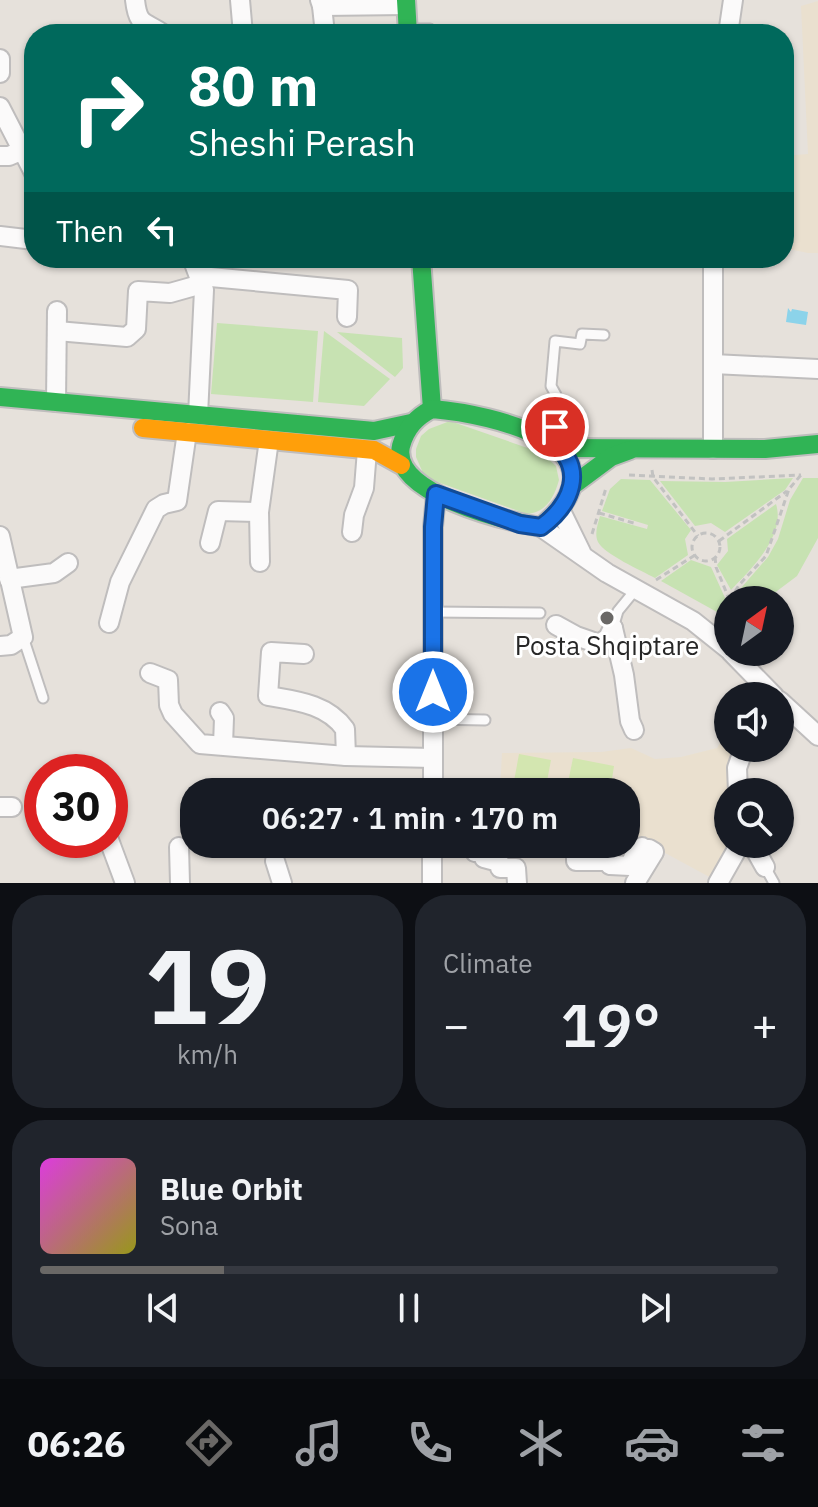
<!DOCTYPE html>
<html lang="en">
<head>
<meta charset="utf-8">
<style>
	body { margin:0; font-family:"IBM Plex Sans",sans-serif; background:#20242c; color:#f1f3f6; height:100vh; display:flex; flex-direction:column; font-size:30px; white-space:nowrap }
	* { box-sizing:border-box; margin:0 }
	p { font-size:26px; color:#9ea1a6 }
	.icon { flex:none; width:44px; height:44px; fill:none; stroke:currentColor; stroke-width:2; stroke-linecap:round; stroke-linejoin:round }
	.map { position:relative; height:883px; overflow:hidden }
	.sheet { display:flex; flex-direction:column; gap:12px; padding:12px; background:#0d0f14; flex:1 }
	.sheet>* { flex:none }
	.guide { position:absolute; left:24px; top:24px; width:770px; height:244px; border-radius:32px; box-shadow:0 2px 6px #0004; background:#00695c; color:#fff; overflow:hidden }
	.needle { width:52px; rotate:33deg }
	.controls { position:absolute; left:714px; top:586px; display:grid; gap:16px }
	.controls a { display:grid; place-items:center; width:80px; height:80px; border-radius:50%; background:#171b24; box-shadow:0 2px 6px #0004; font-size:40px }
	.speed { position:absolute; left:24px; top:754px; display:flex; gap:16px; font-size:40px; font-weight:700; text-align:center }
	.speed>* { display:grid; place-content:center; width:104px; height:104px; border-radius:50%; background:#171b24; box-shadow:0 2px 6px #0004; line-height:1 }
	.speed .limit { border:12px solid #d22; background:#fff; color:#111 }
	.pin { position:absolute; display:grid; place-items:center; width:68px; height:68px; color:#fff; margin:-34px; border:4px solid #fff; border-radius:50%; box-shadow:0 2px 8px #0007 }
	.me { position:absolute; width:88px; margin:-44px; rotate:0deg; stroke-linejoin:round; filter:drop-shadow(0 0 6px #0008) }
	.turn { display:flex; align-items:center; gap:28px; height:168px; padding:0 32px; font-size:36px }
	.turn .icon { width:104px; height:104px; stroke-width:2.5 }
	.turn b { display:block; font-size:56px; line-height:68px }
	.then { display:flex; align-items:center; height:76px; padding:0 32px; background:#0003; gap:16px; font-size:30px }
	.big { font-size:60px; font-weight:600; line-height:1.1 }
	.sheet .widget { flex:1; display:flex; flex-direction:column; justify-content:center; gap:12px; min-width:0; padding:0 28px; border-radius:32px; background:#20242c }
	.sheet .dial { align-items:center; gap:0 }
	.dial b { font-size:104px; line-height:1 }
	.song { display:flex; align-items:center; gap:24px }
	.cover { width:96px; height:96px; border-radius:12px; background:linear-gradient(135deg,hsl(300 70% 55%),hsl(60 70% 35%)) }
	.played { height:8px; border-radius:4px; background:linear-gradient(90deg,#6a6866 25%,#363941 25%) }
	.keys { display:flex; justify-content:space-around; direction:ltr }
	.heat { display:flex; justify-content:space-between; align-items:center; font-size:44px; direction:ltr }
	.sheet .tiles { flex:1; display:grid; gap:12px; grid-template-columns:1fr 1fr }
	.widget:last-child { grid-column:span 2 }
	.trip { position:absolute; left:180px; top:778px; width:460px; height:80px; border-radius:32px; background:#171b24; box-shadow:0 2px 6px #0004; font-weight:600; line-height:80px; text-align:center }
	.tab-bar { display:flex; height:128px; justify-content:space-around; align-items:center; background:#090b0e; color:#9ea1a6 }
	.tab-bar .icon { width:56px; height:56px }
	.tab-bar .selected { color:#6a6866 }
	.tab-bar b { font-size:36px; color:#f1f3f6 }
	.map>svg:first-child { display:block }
</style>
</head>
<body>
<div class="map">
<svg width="818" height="883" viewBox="0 0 818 883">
	<rect width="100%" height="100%" fill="#e6e1db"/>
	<g fill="#eae0cf">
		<polygon points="818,1 818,253 808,253 784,248 784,156 808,154 801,6"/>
		<polygon points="728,730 728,748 738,748 728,773 728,844 734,844 715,880 656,848 625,844 626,792 500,792 502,753 601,752 631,748 655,759 681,757 717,748"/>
	</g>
	<g fill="#c7e2b2">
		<polygon points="217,323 318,331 313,402 211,394"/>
		<polygon points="324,331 390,379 364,406 318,402"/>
		<polygon points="337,332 402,338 403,368 395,377"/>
		<path d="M450,421L542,453L556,466L559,480C554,497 547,512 527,514L429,479L423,473L416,457V449L421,436L429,429Z"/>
		<polygon points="793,478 785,490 725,532 711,523 695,526 660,481 725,482"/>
		<polygon points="803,478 818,478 818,538 797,576 765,600 734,600 735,595 768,557 778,539 790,500"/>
		<path d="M621,479L650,480L691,530L685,539L688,555L655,578C642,571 604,554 598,542C594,533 598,524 600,516L647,529L648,525L602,511L610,489Z"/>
		<path d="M776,504C786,536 751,569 731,590L717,565L728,551L727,539Z"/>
		<polygon points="691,560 711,567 726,600 726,617 661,581"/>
	</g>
	<g fill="#d3e6b0">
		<polygon points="519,754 551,760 545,792 512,792"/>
		<polygon points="573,758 614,766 610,792 566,792"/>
	</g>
	<polygon fill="#8cd3ea" points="788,308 791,312 792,309 808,312 806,325 786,322"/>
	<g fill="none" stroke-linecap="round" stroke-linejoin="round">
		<defs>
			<g id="lane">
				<polyline points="409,29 430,29"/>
				<polyline points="552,438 556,410 556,395 551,386 555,341 580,344 582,334 604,335"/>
				<polyline points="433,612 540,613"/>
				<polyline points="613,628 618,611 636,589"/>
				<polyline points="23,637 43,698"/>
				<polyline points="433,719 485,720"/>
				<polyline points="765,867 774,883"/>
			</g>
			<g id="street">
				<path d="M135,0C138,27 145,21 163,34"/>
				<polyline points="240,0 243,34"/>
				<polyline points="320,0 322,6 406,5"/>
				<polyline points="322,6 325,34"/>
				<polyline points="728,34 733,0"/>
				<polyline points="0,59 0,73"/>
				<polyline points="0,107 34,173"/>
				<polyline points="0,156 9,156 23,150"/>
				<polyline points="0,236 34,240"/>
				<polyline points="192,258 204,290 198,415"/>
				<polyline points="200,276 348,290 347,317"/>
				<polyline points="57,331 127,337 136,329 138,291 170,293 202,284"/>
				<polyline points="713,364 818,369"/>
				<polyline points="56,402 57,311"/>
				<polyline points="713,449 713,258"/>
				<polyline points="560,509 581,552"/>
				<polyline points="541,527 607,573 693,621 728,649"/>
				<polyline points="352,532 354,515 364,488 367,450"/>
				<polyline points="0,536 23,637 11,645 0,646"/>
				<polyline points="210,543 218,511 259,512"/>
				<polyline points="260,562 259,512 269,440"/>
				<polyline points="9,579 54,573 68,563"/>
				<polyline points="109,623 120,582 156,509 164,504 177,501 187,432"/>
				<polyline points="556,625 576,636 599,644 608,638 613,628"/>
				<polyline points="613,628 624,675 630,721 634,730"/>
				<polyline points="731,652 774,696"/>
				<path d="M304,654L271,652L268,696C297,701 327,704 345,729L346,756"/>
				<polyline points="150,673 168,680 169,705 173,714 200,744 346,756 433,758"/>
				<polyline points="780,701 818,736"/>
				<polyline points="220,712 224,718 223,745"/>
				<polyline points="433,792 433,527 436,494"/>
				<polyline points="738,792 737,768 744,748"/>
				<polyline points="0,807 12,807"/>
				<polyline points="109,840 125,883"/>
				<polyline points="467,844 476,845 475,852 482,852 484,858 499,862 500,868 516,868 517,883"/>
				<polyline points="576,844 576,861 611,861 610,865 630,866 635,853 642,847 647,851 649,849 654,852 635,883"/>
				<polyline points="752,844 765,867"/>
				<polyline points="179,847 180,883"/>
				<polyline points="275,861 282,883"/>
				<polyline points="432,883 432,844"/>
				<polyline points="718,883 740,844"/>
			</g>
			<g id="fast">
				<polyline points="406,0 408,34"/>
				<polyline points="421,258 432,409"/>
				<polyline points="0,397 374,431 411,423"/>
				<path d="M432,409C493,414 636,447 541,527C507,521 390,494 401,446C406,428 416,417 432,409Z"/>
				<polyline points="560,448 765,449 818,444"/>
				<polyline points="572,486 611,457 630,450"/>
			</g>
			<polyline id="slow" points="143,428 374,450 401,465"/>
		</defs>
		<use href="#lane" stroke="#bfbdbd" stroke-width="13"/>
		<use href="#street" stroke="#bfbdbd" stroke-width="22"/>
		<use href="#fast" stroke="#bfbdbd" stroke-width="22"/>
		<use href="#slow" stroke="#bfbdbd" stroke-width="22"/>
		<g stroke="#c2c2c1" stroke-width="3" stroke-dasharray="6 4" stroke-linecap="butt">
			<polyline points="652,470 653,477 698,536"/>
			<polyline points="629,475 712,479 801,475"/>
			<polyline points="599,513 637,524"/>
			<circle cx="706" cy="547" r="14"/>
			<polyline points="592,534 606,488"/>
			<polyline points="719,541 787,491"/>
			<polyline points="715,557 716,567 729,599"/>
			<polyline points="656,580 695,555"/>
			<polyline points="730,600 739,585 766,556 789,489 801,475"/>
		</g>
		<use href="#lane" stroke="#fbfafa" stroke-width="9"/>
		<use href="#street" stroke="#fbfafa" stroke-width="18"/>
		<use href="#fast" stroke="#30b455" stroke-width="18"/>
		<use href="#slow" stroke="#ff9f0a" stroke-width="18"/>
	</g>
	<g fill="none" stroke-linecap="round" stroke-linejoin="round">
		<defs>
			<path id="route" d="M433,692V527L436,494L520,524L541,527C571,505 588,468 551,441L555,427"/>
		</defs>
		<use href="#route" stroke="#114b97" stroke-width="20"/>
		<use href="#route" stroke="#1a73e8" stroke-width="14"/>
	</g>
	<circle fill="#6a6866" stroke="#fff" stroke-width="3" cx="607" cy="618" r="8"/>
	<g text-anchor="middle" stroke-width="6" stroke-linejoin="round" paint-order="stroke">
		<g font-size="26" fill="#272727" stroke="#fff">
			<text x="607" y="655">Posta Shqiptare</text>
		</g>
	</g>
</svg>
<div class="controls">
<a><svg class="needle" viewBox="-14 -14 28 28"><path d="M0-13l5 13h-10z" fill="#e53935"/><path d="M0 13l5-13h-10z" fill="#9ea1a6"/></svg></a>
<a><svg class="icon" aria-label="sound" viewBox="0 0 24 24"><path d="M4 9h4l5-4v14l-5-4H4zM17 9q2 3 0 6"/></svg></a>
<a><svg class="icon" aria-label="search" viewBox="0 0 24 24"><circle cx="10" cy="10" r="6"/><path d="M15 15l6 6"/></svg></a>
</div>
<div class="speed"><div class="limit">30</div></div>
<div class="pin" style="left:555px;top:427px;background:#d93025"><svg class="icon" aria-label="arrive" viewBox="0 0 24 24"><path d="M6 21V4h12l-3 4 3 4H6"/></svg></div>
<svg class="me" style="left:433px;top:692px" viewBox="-20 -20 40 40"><circle r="17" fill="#1a73e8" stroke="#fff" stroke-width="3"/><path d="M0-11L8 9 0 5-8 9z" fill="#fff"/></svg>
<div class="trip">06:27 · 1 min · 170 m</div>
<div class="guide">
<div class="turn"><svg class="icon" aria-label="right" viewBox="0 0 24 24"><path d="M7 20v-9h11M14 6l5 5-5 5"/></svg><div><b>80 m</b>Sheshi Perash</div></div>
<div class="then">Then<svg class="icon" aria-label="left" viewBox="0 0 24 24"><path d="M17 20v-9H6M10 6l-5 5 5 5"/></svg></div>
</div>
</div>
<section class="sheet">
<div class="tiles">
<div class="widget dial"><b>19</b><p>km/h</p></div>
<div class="widget"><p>Climate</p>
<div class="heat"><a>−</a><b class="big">19°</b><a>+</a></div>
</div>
<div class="widget">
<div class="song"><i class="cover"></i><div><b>Blue Orbit</b><p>Sona</p></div></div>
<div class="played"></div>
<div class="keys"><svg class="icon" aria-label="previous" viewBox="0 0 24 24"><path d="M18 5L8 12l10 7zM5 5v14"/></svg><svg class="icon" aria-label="pause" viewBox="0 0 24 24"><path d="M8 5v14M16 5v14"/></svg><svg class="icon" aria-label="next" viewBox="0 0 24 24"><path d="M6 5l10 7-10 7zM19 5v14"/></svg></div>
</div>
</div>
</section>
<nav class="tab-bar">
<b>06:26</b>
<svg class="icon selected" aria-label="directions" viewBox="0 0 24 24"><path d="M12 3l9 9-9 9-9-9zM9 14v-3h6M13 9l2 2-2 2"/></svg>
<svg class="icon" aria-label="music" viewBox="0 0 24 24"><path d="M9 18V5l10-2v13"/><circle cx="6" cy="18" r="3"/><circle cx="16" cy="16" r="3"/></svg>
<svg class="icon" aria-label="phone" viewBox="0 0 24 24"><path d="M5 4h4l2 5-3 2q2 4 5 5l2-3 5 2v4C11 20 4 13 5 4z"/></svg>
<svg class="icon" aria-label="climate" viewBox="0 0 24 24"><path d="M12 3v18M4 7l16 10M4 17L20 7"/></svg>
<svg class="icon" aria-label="car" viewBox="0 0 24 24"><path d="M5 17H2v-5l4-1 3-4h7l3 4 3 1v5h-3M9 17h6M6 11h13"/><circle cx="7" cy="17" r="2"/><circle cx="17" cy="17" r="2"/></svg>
<svg class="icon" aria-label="filters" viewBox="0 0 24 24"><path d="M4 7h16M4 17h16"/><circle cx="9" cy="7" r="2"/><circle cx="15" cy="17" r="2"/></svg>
</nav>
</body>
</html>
